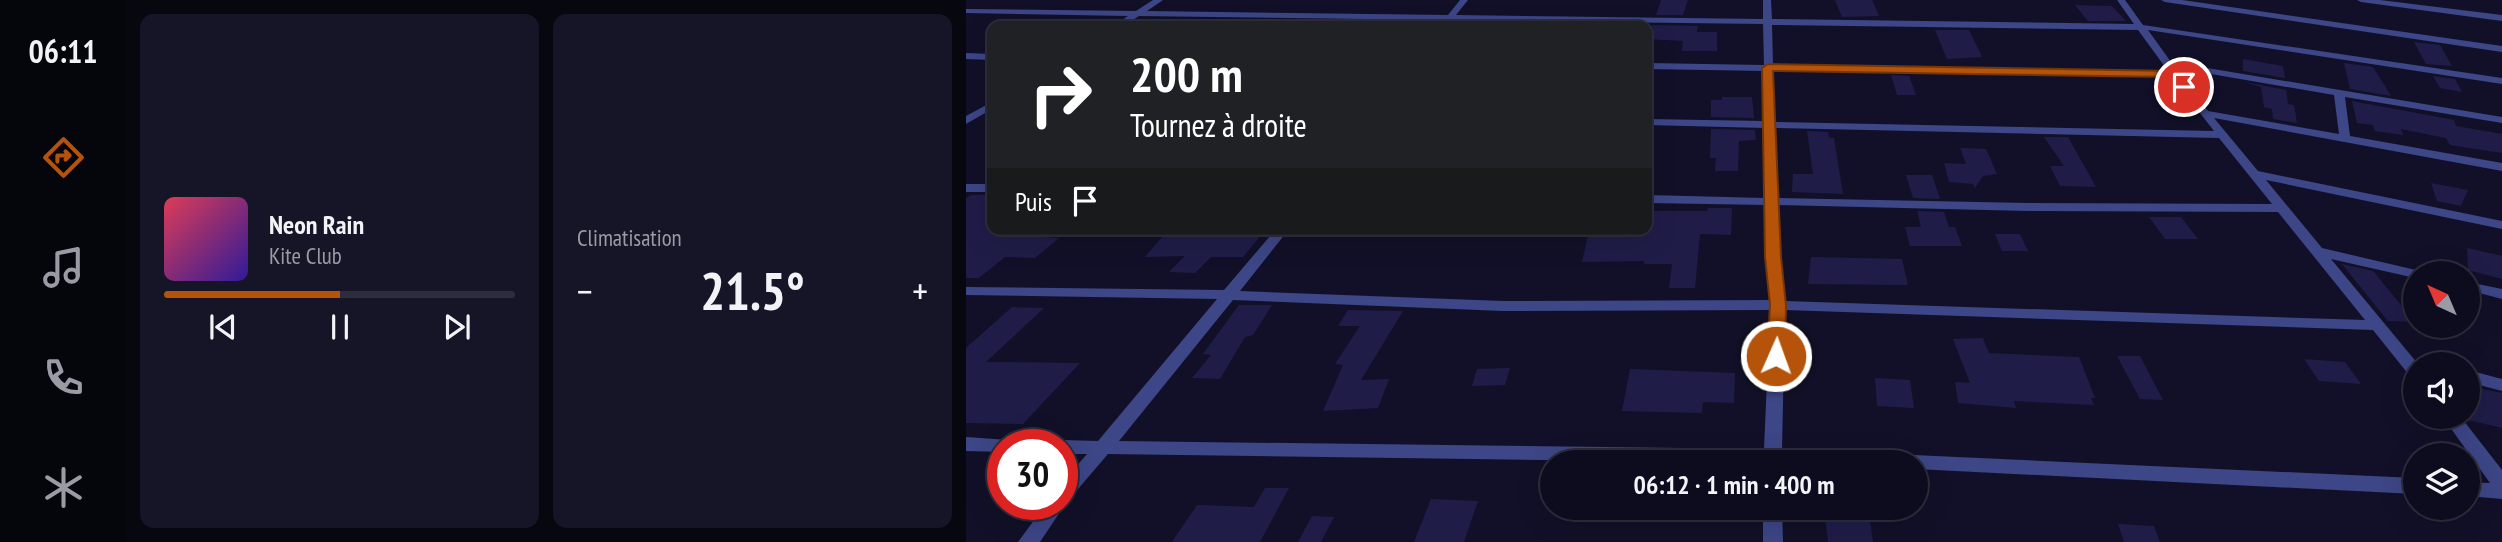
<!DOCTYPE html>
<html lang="fr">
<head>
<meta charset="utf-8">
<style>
	body { margin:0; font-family:"PT Sans Narrow",sans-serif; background:#161527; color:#f1f3f6; height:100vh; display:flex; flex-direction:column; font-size:26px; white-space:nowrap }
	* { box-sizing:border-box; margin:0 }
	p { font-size:23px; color:#9a9ba4 }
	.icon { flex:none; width:38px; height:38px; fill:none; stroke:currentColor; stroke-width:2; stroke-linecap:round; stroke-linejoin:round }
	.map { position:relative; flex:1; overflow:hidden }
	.side { display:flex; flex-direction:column; gap:14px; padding:14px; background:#070710; width:840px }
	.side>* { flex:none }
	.guide { position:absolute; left:21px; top:21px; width:665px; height:214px; border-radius:14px; box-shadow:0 7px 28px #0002,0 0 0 2px #2d2c3c; background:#202124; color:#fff; overflow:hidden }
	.needle { width:46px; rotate:316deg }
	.fabs { position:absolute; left:1437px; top:261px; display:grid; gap:14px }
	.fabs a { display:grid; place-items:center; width:77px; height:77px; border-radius:50%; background:#0d0c1e; box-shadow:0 7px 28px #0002,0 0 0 2px #2d2c3c; font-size:35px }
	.speed { position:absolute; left:21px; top:429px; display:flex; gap:14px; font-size:35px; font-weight:700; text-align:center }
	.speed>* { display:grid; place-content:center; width:91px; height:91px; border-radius:50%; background:#0d0c1e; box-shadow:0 7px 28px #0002,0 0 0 2px #2d2c3c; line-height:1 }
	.speed .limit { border:10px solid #d22; background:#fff; color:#111 }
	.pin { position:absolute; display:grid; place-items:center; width:60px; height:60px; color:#fff; margin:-30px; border:4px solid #fff; border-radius:50%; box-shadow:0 2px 7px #0007 }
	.me { position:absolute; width:77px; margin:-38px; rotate:2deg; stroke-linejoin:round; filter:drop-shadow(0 0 5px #0008) }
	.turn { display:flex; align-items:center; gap:24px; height:147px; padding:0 28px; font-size:32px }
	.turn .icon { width:91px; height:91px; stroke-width:2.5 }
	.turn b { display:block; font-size:49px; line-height:60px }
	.then { display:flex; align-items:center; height:66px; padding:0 28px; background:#0003; gap:14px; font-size:26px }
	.big { font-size:52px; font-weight:600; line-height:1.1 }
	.side .card { flex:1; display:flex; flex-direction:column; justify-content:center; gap:10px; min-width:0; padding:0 24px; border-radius:14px; background:#161527 }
	.song { display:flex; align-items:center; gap:21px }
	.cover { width:84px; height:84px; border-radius:10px; background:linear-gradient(135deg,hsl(350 70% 55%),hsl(250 70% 35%)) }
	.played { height:7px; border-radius:4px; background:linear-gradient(90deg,#b45309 50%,#2d2c3c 50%) }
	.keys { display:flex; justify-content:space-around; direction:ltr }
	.heat { display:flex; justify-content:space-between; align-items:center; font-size:38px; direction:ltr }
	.side .tiles { flex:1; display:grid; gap:14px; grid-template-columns:repeat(2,1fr) }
	.trip { position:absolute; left:574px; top:450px; width:388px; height:70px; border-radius:35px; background:#0d0c1e; box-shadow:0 7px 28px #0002,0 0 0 2px #2d2c3c; font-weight:600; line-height:70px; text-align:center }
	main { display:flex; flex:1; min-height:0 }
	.menu { display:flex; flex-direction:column; width:126px; justify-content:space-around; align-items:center; background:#05050c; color:#9a9ba4 }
	.menu .icon { width:49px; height:49px }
	.menu .active { color:#b45309 }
	.menu b { font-size:32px; color:#f1f3f6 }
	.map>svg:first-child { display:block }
</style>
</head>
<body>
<main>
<nav class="menu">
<b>06:11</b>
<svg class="icon active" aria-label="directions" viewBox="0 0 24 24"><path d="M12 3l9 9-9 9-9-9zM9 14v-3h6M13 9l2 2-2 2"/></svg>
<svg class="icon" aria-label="music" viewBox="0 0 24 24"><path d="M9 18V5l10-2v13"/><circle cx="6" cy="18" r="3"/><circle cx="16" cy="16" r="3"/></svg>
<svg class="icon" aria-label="phone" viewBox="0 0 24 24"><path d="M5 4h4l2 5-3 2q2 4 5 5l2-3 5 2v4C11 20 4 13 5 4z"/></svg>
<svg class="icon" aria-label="climate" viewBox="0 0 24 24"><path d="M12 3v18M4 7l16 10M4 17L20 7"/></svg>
</nav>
<section class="side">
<div class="tiles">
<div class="card">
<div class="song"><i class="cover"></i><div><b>Neon Rain</b><p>Kite Club</p></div></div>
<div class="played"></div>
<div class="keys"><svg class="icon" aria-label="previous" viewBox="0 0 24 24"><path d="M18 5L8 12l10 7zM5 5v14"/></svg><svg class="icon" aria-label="pause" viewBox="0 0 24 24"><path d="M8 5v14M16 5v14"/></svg><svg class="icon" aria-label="next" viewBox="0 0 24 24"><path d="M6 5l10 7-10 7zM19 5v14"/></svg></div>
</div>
<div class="card"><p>Climatisation</p>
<div class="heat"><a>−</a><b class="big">21.5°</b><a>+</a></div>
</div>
</div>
</section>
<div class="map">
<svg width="1536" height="542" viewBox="0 0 1536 542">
	<rect width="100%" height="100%" fill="#111028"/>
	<g fill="#1f1d48">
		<polygon points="695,0 722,0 717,15 690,15"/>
		<polygon points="869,0 906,0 913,16 876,17"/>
		<polygon points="1109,5 1146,6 1160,21 1122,21"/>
		<polygon points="686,25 732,26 731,32 751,32 751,51 716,51 717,41 681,39"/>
		<polygon points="969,30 1003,30 1016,57 981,59"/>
		<polygon points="1448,42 1474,45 1486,66 1460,64"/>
		<polygon points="1277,59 1317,66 1319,78 1277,71"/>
		<polygon points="1378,63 1407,67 1425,96 1384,89"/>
		<polygon points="925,75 943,76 950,95 931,95"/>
		<polygon points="1467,76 1489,79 1496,92 1474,88"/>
		<polygon points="1278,82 1320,90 1322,104 1328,105 1331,123 1307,119 1306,109 1298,107 1295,87"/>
		<polygon points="756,97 786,97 788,118 745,117 745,100 756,100"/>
		<polygon points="1386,101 1488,120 1490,126 1536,134 1536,153 1484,145 1480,138 1435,129 1437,135 1409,131 1407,125 1391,123"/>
		<polygon points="745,129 789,130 790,140 773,141 772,171 749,171 750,158 744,158"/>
		<polygon points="841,131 862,132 863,138 868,138 877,194 826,192 827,174 847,174"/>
		<polygon points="1078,137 1102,137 1130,187 1094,186 1084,166 1098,166"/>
		<polygon points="994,148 1020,149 1031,174 1017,176 1009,188 1007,184 983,182 978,163 1000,164"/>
		<polygon points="940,175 966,175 974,199 947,198"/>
		<polygon points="1465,183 1502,190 1495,206 1471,201"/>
		<polygon points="5,195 26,195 26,229 47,229 39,235 93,238 69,258 39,257 13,278 0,278 0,198"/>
		<polygon points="742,208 766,208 765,235 734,234 729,288 703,288 706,264 678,264 678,261 616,262 623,230 684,229 687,211 741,211"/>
		<polygon points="951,211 978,212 983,227 989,227 996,246 944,246 939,227 955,227"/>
		<polygon points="1183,217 1215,217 1232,239 1199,239"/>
		<polygon points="203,229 300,229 277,257 245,257 229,273 203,272 219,256 179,257"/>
		<polygon points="1029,234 1054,234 1062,251 1036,251"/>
		<polygon points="1501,248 1536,256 1536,279 1502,270"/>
		<polygon points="845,257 936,259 942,285 842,284"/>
		<polygon points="1376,264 1407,271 1449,322 1422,321"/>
		<polygon points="273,305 306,305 287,335 279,337 254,379 226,378 245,355 237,354"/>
		<polygon points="46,307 78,308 20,362 114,363 57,424 0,423 0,348"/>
		<polygon points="382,310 437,311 395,380 423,379 412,408 357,411 377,365 369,364 394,326 372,326"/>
		<polygon points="1017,338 1023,353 1113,357 1129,398 1125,398 1128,405 1048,401 1050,408 992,403 989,382 1004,383 987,339"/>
		<polygon points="1151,356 1174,356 1197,400 1174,399"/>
		<polygon points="1338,359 1379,362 1395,384 1353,381"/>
		<polygon points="544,368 539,385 506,386 511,369"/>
		<polygon points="664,369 769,373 768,403 737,402 736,413 656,411"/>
		<polygon points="909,378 944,380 948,408 911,406"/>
		<polygon points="1502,386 1536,393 1536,428 1502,420"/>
		<polygon points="299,488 323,488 294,542 206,542 231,505 288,507"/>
		<polygon points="465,499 512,501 498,542 448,542"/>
		<polygon points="858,508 902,508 907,542 862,542"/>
		<polygon points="346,516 368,517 355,542 332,542"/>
		<polygon points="1152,524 1188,526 1194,542 1158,542"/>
	</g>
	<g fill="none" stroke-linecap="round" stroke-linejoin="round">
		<g fill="#3d4686" fill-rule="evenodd">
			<path d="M187,0H197L181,11L482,15L494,0H502L490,15L797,19V0H805L806,19L1168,24L1151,0H1159L1177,25L1536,78V84L1182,30L1205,62L1536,117V123L1379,97L1384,136L1536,163V171L1248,118L1292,171L1536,221V229L1300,180L1356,248L1454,271L1455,273H1449V278L1365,259L1452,364H1449V377L1443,375L1407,330L819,310L816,449L1449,478V494L950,469V462H727L142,454L100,503L74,542H52L80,504H96V483L121,454H96V444H88L90,442L96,440L132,441L251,299L0,295V287L258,290L310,229H323L274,291L537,301L804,300L800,257V205L681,203V195L799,198V128L681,125V119L798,121V71L681,69V63L798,65L797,24L486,20L482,23L478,20L173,16L157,26H147L162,16L0,13V9L170,11ZM806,25L1172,30L1202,71L807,65ZM1210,68L1368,95L1373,134L1242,111ZM807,71L1206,77L1248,131L809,122ZM809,128L1253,138L1306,204L1062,203L812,198ZM812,205L1062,211L1312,212L1399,320L819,301L814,257ZM267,300L537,311L804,310L798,449L153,441Z"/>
			<polygon points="1195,0 1216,0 1536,46 1536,52 1199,2"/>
			<polygon points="1391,0 1414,0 1536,15 1536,21 1395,2"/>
			<polygon points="0,53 26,54 26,60 0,59"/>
			<polygon points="26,102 26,109 0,124 0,116"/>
			<rect x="0" y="184" width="26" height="8"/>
			<polygon points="1502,282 1536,289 1536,299 1502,290"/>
			<polygon points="1502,370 1536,379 1536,391 1502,382"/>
			<polygon points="1476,416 1494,416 1536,470 1536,499 1502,496 1502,482 1524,483"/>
			<polygon points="0,437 43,440 46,444 37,444 37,452 0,451"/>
			<polygon points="797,508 816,508 817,542 797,542"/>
		</g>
	</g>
	<polygon fill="#b45309" stroke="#753606" stroke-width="2" points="802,64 1209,71 1224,87 1214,89 1206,77 807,71 815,257 820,305 819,356 810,362 801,356 804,305 799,257 796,68"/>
</svg>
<div class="fabs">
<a><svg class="needle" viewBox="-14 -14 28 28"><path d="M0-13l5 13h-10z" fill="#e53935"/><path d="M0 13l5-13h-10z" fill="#9a9ba4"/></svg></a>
<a><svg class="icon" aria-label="sound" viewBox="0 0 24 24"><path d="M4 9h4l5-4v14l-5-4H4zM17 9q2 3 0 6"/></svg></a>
<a><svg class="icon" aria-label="layers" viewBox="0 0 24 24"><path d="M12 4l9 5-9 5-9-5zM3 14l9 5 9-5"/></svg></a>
</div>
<div class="speed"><div class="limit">30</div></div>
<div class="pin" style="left:1218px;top:87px;background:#d93025"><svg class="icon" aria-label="arrive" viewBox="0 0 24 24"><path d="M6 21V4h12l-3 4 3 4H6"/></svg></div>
<svg class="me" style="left:810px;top:356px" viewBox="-20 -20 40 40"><circle r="17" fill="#b45309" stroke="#fff" stroke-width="3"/><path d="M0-11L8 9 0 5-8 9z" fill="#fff"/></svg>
<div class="trip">06:12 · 1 min · 400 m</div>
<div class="guide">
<div class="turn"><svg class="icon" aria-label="right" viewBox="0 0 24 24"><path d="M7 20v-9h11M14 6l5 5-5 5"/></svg><div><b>200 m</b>Tournez à droite</div></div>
<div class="then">Puis<svg class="icon" aria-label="arrive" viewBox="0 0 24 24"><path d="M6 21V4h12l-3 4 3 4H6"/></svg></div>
</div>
</div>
</main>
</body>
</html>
